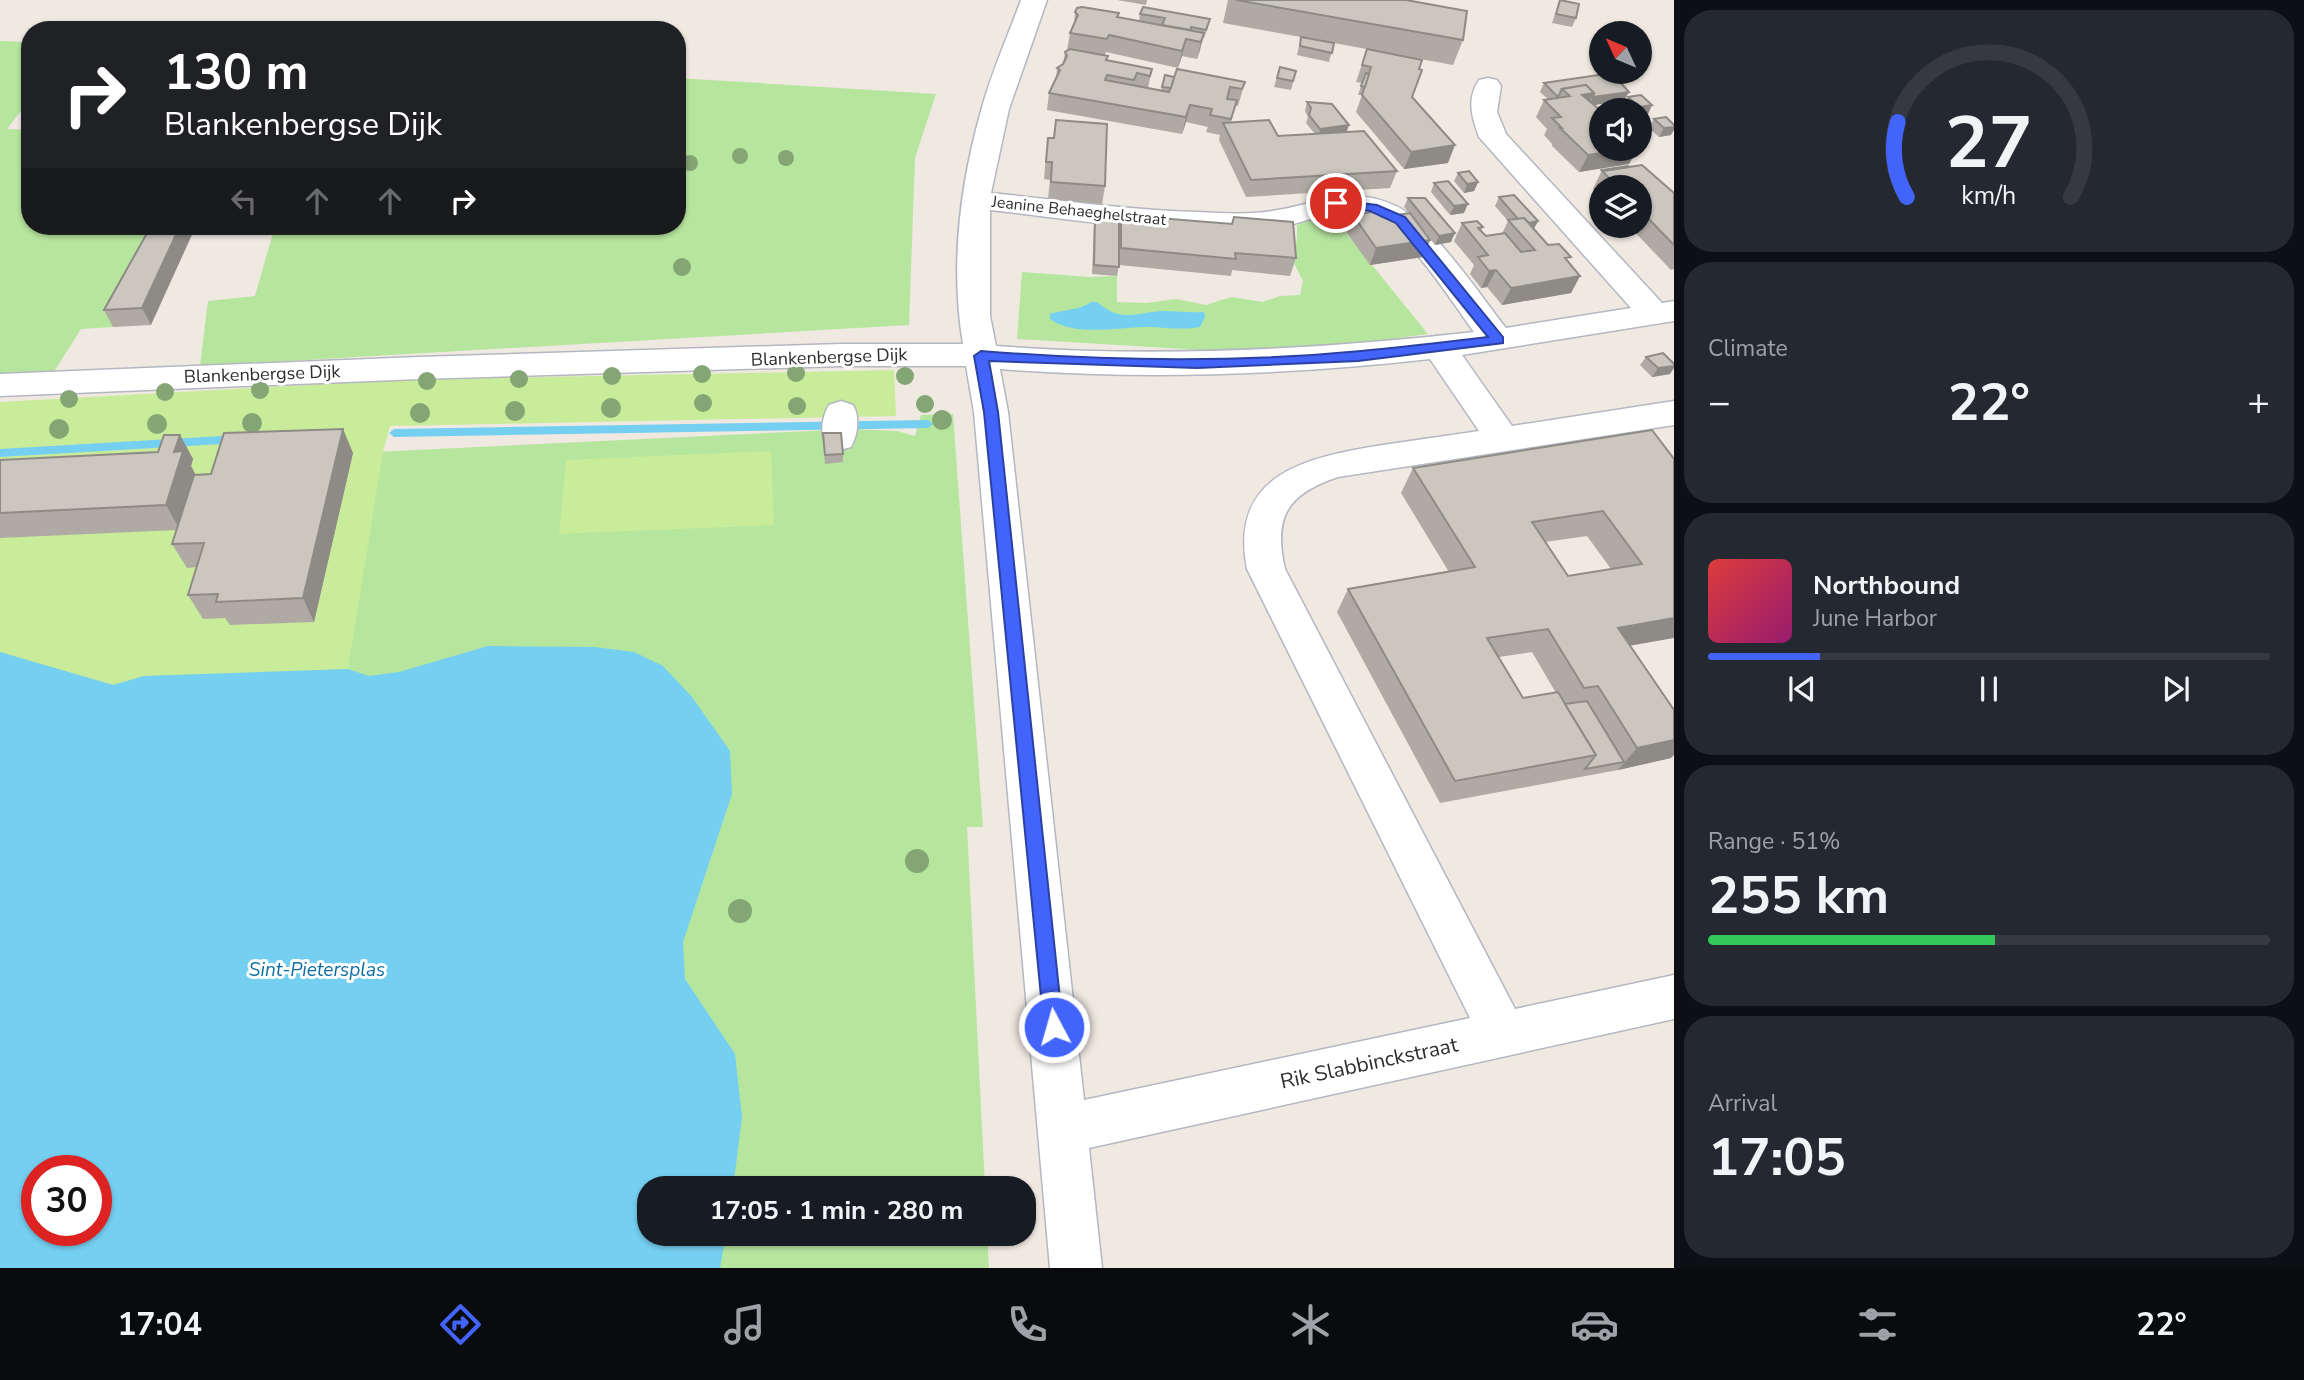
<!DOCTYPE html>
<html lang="en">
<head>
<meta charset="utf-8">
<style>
	body { margin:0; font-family:"Nunito Sans",sans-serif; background:#242831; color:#f1f3f6; height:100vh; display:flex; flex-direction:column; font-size:26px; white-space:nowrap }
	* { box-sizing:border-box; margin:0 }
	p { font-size:23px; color:#9ea1a6 }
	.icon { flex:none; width:38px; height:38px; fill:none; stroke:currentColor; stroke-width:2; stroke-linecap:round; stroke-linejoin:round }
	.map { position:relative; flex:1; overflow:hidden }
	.side { display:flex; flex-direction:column; gap:10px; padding:10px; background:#0d0f14; width:630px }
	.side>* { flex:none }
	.banner { position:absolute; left:21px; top:21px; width:665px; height:214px; border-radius:28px; box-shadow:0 2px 5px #0004; background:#202124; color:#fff; overflow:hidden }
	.needle { width:46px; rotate:314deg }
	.tools { position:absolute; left:1589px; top:21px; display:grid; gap:14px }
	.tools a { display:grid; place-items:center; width:63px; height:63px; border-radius:50%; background:#171b24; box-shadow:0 2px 5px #0004; font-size:35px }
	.speed { position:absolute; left:21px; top:1155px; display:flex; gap:14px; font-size:35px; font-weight:700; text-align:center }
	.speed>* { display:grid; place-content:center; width:91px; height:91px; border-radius:50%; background:#171b24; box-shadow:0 2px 5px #0004; line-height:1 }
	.speed .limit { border:10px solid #d22; background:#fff; color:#111 }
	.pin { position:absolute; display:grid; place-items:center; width:60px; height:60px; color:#fff; margin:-30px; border:4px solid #fff; border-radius:50%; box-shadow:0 2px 7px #0007 }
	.me { position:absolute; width:77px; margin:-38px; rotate:354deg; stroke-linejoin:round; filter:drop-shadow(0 0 5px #0008) }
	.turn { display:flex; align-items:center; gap:24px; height:147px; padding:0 28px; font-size:32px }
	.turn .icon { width:91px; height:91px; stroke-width:2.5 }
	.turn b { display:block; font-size:49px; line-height:60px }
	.lanes { display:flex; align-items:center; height:66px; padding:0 28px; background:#0003; justify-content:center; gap:35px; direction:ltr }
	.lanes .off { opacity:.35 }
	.big { font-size:52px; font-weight:700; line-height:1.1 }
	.side .card { flex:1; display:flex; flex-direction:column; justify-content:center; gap:10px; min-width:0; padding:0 24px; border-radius:28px; background:#242831 }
	.side .dial { align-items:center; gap:0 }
	.dial svg { height:182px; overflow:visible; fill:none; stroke:#363941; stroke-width:7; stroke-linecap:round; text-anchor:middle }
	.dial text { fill:#f1f3f6; stroke:none }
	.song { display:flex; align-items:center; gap:21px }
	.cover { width:84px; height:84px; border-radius:10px; background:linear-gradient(135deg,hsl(0 70% 55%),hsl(320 70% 35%)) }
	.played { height:7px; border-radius:4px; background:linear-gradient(90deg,#4264fb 20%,#363941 20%) }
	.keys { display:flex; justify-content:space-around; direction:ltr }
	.heat { display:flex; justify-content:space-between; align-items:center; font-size:38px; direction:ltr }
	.charge { height:10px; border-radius:5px; background:linear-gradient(90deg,#34c759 51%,#363941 0) }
	.trip { position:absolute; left:637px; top:1176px; width:399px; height:70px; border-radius:28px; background:#171b24; box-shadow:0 2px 5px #0004; font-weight:700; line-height:70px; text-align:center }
	.tab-bar { display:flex; height:112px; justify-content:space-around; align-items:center; background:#090b0e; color:#9ea1a6 }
	.tab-bar .icon { width:49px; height:49px }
	.tab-bar .selected { color:#4264fb }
	.tab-bar b { font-size:32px; color:#f1f3f6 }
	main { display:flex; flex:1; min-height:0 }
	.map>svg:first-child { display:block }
</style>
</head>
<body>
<main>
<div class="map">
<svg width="1674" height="1268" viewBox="0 0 1674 1268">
	<rect width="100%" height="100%" fill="#efe9e1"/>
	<g fill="#b6e59e" fill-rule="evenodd">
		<polygon points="0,41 30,42 30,99 7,129 30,130 30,226 169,226 113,327 81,329 53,373 0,376"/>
		<polygon points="677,78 936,94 915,158 909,325 200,366 208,301 255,296 275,226 677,226"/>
		<polygon points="1329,212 1428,334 1362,343 1219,351 1017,339 1022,272 1090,277 1117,276 1117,302 1147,303 1176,299 1206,305 1231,297 1263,302 1280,296 1300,295 1303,281 1291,257 1297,240 1297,225"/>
		<path d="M953,414L983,827H967L985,1188H649V1234H987L989,1268H0V465L353,453L851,429L897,431L915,436L921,415ZM37,1171H96V1230H37Z"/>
	</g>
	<g fill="#c9ec9a">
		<polygon points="894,370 896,416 390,426 383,452 348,669 144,676 114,685 0,652 0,402 397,380"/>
		<polygon points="771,451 774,525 559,534 566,460"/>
	</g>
	<g fill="#75cff0" fill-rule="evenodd">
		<path d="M1091,302H1097C1123,324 1135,312 1165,311C1178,311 1190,313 1204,312L1205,317L1200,327C1182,330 1169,328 1152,327C1120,326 1076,338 1050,319V314C1065,309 1078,311 1091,302Z"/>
		<path d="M488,646L595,647L634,652L663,666L692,697L730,751L732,794L683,942L685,979L735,1054L742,1117L733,1188H649V1234H726L720,1268H0V652L113,685L144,676L348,669L369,676L399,672ZM37,1171H96V1230H37Z"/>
	</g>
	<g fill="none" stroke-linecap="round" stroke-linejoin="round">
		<g fill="#75cff0" fill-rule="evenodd">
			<polygon points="928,420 933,424 928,428 394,437 389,433 394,429"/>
			<polygon points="239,435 244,439 239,443 0,457 0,449"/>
		</g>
		<defs>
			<g id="minor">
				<path d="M1021,0H1047L1009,109L991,193C1060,200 1129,210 1198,212C1222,213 1248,215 1272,211C1319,204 1348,184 1396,206C1432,223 1480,295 1506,328L1631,308L1479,137C1472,118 1466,99 1479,80L1488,78L1497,80L1501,86L1497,112L1506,134L1662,303L1674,301V321L1462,355L1512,426L1674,401V425L1338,477C1287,494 1273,517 1285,569L1515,1009L1674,975V1019L1089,1148L1102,1268H1050L974,412L966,366H841L419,379L0,396V374L419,357L841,344H963C950,267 960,185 981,111C991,73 1008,36 1021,0ZM990,210C1079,220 1170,236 1259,231C1297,229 1335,201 1373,218C1411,235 1449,298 1474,332C1315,350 1156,358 996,346L990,316ZM1430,359L1479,431C1447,436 1415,440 1383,445C1308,457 1228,473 1247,569L1470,1018L1084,1100L1008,412L1000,369C1143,380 1288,375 1430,359Z"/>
				<path d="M841,401L853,405C860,417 858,434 851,447L839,450L827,447C819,434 822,417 829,405Z"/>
			</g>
		</defs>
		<use href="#minor" stroke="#b4b7c1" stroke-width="3"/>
		<use href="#minor" fill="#fff" fill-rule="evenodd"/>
	</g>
	<g fill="#84a574">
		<circle cx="740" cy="156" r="8"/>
		<circle cx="786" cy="158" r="8"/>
		<circle cx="690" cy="163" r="8"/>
		<circle cx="682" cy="267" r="9"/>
		<circle cx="796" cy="373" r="9"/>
		<circle cx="702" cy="374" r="9"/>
		<circle cx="612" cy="376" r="9"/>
		<circle cx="905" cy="376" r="9"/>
		<circle cx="519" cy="379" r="9"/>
		<circle cx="427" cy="381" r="9"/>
		<circle cx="260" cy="390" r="9"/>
		<circle cx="165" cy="392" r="9"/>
		<circle cx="69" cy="399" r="9"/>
		<circle cx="703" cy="403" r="9"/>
		<circle cx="925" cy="404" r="9"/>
		<circle cx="797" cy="406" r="9"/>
		<circle cx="611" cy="408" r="10"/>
		<circle cx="515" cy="411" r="10"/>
		<circle cx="420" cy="413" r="10"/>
		<circle cx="942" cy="420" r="10"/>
		<circle cx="252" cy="423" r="10"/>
		<circle cx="157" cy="424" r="10"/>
		<circle cx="59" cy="429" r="10"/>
		<circle cx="917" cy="861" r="12"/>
		<circle cx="740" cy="911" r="12"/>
	</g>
	<g fill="#afaba4" fill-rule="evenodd">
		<polygon points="1117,0 1147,0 1146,5"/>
		<polygon points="1228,0 1406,0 1463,40 1453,65 1334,43 1329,62 1297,55 1301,37 1223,23"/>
		<polygon points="1560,0 1576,18 1572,27 1552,23"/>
		<polygon points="1075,12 1118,17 1139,21 1140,14 1208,27 1204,38 1203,38 1197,59 1182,56 1178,68 1106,52 1105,55 1107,60 1152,69 1148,88 1161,90 1165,75 1174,77 1245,82 1238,106 1235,106 1231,122 1278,136 1315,134 1306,123 1308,117 1305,111 1307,102 1397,171 1390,188 1246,197 1219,140 1220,135 1206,132 1208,127 1186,122 1182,134 1047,110 1049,93 1056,80 1057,68 1063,64 1065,52 1069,50 1067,50 1070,33 1074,24"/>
		<polygon points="1367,49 1412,97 1448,163 1404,169 1356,112 1362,95 1358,95 1362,83 1356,82"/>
		<polygon points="1280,67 1296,71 1291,90 1274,87"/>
		<polygon points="1544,83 1629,92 1624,100 1594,105 1601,149 1637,149 1629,164 1579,172 1552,146 1552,144 1544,135 1547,129 1536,117 1544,100 1548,99 1540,92"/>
		<polygon points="1628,97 1652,105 1648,114 1640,115 1640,110 1628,110 1624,106"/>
		<polygon points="1654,119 1671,135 1659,137 1649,128"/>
		<polygon points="1056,120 1105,186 1102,204 1048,199 1050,180 1044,179 1046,155 1048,138 1053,138"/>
		<polygon points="1602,170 1674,193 1674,269 1671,270 1629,226 1640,226 1640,187 1601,187 1601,197 1593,189"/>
		<polygon points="1458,173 1478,182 1474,191 1464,193 1454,181"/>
		<polygon points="1434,183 1464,213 1450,215 1431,192"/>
		<polygon points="1499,197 1538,221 1534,229 1548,245 1569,263 1580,276 1571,293 1502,305 1487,287 1481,288 1470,274 1474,265 1454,241 1462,223 1483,227 1481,231 1486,236 1502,234 1508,221 1495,206"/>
		<polygon points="1408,198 1451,242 1435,245 1414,218 1430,240 1423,257 1370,265 1346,232 1353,215 1382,217 1409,213 1404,207"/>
		<polygon points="1121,215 1296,258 1290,276 1232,270 1231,276 1119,265 1117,276 1092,274 1094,225 1095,216 1119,224"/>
		<polygon points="151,226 151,325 113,327 104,310"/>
		<polygon points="1646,357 1670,374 1652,377 1640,365"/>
		<polygon points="823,433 843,454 843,462 825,464"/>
		<polygon points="180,435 193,459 191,466 196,475 211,474 353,453 314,622 230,625 225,618 203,619 188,595 197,567 187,568 172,544 177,530 0,538 0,460 158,452"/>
		<path d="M1674,459L1630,646L1671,758L1618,770L1440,803L1337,612L1348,589L1449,572L1401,493L1413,468ZM1587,536L1611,569L1568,576L1545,542ZM1532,652L1556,693L1523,698L1499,657Z"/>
	</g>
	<g fill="#8e8b86">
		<polygon points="1204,33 1200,50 1197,59 1201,42"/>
		<polygon points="1186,39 1182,56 1178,68 1182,51"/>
		<polygon points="1629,92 1624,100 1589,106 1593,97"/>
		<polygon points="1594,93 1586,110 1570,96"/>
		<polygon points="1190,105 1186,122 1182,134 1186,117"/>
		<polygon points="1652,105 1648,114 1640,115 1640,110 1638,110 1639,107"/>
		<polygon points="1349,125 1346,134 1318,138 1320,129"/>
		<polygon points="1674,127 1674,130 1671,135 1659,137 1664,128"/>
		<polygon points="1455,145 1448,163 1404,169 1411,152"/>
		<polygon points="1626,149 1637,149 1629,164 1579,172 1588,155"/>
		<polygon points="1478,182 1474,191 1464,193 1467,184"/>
		<polygon points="1468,204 1464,213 1450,215 1454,206"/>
		<polygon points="1538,221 1533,230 1518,233 1523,224"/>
		<polygon points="180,226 196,226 151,325 142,308"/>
		<polygon points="1455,233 1451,242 1435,245 1439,236"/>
		<polygon points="1430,240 1423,257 1370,265 1376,248"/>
		<polygon points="1496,270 1487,287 1481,288 1489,271"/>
		<polygon points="1580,276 1571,293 1502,305 1511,288"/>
		<polygon points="1674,366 1674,368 1670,374 1652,377 1658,368"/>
		<polygon points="343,429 353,453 314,622 303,598"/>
		<polygon points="180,435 193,459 191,466 196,476 180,530 166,505 174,452"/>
		<polygon points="1674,618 1674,638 1600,651 1618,628"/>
		<polygon points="1674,740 1674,755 1671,758 1618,770 1637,748"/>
	</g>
	<g fill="#cbc7bf" stroke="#8e8b86" stroke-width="2" fill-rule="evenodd">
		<polygon points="1236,0 1406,0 1467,11 1463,40"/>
		<polygon points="1560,0 1579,4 1576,18 1556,14"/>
		<polygon points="1082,7 1119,13 1117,17 1204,33 1201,42 1186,39 1182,51 1109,35 1107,39 1070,33 1078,15 1075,12 1077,8"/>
		<polygon points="1143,7 1210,19 1206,30 1191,27 1191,30 1162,25 1165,18 1140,14"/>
		<polygon points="1301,37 1334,43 1332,53 1300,46"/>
		<polygon points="1070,49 1108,56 1106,60 1152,69 1150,76 1137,73 1134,80 1107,75 1105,80 1169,92 1177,69 1245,82 1242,89 1230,87 1227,99 1237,100 1231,119 1210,115 1212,109 1190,105 1186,117 1049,93 1060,70 1057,68 1063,64 1067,56 1065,52"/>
		<polygon points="1367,49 1422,60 1419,69 1422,70 1412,97 1455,145 1411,152 1362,95 1371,67 1362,65"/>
		<polygon points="1280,67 1296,71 1293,81 1277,78"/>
		<polygon points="1366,73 1369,74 1365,87 1361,86"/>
		<polygon points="1612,73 1629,92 1593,97 1594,93 1586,85 1562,89 1558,97 1544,83"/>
		<polygon points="1165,75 1174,77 1171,88 1162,87"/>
		<polygon points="1586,85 1594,93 1582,95 1601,111 1601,149 1626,149 1588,155 1560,128 1562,128 1552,118 1561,117 1544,100 1570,96 1562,89"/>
		<polygon points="1641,95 1652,105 1639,107 1628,97"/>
		<polygon points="1307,102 1332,104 1349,125 1320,129 1309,115 1311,108"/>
		<polygon points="1666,117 1674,125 1674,127 1664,128 1654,119"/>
		<polygon points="1056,120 1107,124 1105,186 1051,182 1052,162 1046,162 1048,138 1054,138"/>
		<polygon points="1269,120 1278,136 1364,131 1397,171 1251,180 1223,123"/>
		<polygon points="1642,165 1674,193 1674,245 1640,210 1640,187 1618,187 1602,171"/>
		<polygon points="1628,166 1629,167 1603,171 1602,170"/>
		<polygon points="1469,171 1478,182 1467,184 1458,173"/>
		<polygon points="1448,181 1468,204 1454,206 1434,183"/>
		<polygon points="1514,195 1538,221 1529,223 1524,218 1518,219 1499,197"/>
		<polygon points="1408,198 1425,198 1455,233 1439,236"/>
		<polygon points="1378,211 1382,217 1410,213 1430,240 1376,248 1353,215"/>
		<polygon points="1121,215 1232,224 1234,217 1293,222 1296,258 1235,253 1236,259 1121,248"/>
		<polygon points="1095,216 1119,218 1119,267 1094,265"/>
		<polygon points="1524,218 1548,245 1559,244 1571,257 1565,258 1580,276 1511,288 1496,270 1489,271 1478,257 1488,255 1462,223 1477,221 1483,227 1478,228 1486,236 1505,233 1521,252 1535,250 1508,220"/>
		<polygon points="151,226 180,226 142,308 104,310"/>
		<polygon points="1663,353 1674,364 1674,366 1658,368 1646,357"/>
		<polygon points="343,429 303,598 216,602 218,594 188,595 204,543 172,544 194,475 211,474 224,433"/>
		<path d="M1652,430L1674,459V618L1618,628L1674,710V740L1637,748L1598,686L1584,688L1548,629L1487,638L1523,698L1558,692L1596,755L1455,781L1348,589L1475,567L1413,468ZM1603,511L1642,564L1568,576L1532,522Z"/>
		<polygon points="823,433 841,433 843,454 825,455"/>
		<polygon points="164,435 180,435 174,452 183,451 166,505 0,513 0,460 158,452"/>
		<polygon points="1587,701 1624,762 1585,769 1596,755 1565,704"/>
	</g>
	<path fill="#4264fb" stroke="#2b41a3" stroke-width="2" d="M1336,200L1377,205L1405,217L1503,337V343L1358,361L1197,368L989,361L998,412L1063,1027L1061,1034L1054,1037L1047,1034L1044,1027L984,412L974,356L981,351C1106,361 1236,363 1361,351C1403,347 1446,342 1488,337L1396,223L1370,211L1332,206V201Z"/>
	<g text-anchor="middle" stroke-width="6" stroke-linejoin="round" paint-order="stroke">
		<g font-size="16" fill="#2e2e2e" stroke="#fff">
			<text transform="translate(1079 210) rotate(6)" y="6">Jeanine Behaeghelstraat</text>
		</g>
		<g font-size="18" fill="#2e2e2e" stroke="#fff">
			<text transform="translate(829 357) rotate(-2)" y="6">Blankenbergse Dijk</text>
			<text transform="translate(262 374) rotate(-2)" y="6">Blankenbergse Dijk</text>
		</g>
		<g font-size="19" font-style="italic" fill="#0d6fa3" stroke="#fff">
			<text x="317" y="976">Sint-Pietersplas</text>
		</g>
		<g font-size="21" fill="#2e2e2e" stroke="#fff">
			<text transform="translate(1369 1063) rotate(-12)" y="7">Rik Slabbinckstraat</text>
		</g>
	</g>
</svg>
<div class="tools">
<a><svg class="needle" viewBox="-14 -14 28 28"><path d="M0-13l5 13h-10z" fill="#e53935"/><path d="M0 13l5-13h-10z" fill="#9ea1a6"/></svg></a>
<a><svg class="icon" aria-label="sound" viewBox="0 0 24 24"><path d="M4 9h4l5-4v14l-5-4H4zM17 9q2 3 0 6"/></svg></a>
<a><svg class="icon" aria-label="layers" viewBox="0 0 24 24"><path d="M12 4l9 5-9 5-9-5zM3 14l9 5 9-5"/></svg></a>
</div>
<div class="speed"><div class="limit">30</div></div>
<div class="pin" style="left:1336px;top:203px;background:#d93025"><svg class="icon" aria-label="arrive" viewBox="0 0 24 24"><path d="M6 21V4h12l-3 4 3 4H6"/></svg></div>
<svg class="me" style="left:1054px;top:1027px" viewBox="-20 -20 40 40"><circle r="17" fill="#4264fb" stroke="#fff" stroke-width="3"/><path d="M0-11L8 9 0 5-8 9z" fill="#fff"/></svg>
<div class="trip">17:05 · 1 min · 280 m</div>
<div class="banner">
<div class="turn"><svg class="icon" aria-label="right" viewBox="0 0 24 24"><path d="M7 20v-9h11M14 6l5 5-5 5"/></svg><div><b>130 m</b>Blankenbergse Dijk</div></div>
<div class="lanes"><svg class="icon off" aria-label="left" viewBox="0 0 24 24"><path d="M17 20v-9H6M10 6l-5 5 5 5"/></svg><svg class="icon off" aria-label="ahead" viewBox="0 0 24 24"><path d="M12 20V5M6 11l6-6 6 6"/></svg><svg class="icon off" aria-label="ahead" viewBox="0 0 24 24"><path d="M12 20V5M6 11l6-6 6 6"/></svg><svg class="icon" aria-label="right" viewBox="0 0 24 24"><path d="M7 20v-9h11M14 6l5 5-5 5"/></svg></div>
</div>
</div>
<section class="side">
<div class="card dial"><svg viewBox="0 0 100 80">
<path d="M14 69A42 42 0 1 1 86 69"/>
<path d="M14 69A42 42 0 0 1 10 36" stroke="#4264fb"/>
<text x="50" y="56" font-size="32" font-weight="700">27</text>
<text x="50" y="72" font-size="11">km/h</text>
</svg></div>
<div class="card"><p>Climate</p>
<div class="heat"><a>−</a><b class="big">22°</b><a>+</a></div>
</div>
<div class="card">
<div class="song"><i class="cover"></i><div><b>Northbound</b><p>June Harbor</p></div></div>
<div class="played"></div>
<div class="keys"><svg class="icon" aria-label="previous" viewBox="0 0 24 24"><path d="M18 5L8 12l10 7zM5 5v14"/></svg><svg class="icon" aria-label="pause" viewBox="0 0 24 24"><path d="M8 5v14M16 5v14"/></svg><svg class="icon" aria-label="next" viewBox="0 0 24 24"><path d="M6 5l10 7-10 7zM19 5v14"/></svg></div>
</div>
<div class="card"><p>Range · 51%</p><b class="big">255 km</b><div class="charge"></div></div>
<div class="card"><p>Arrival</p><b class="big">17:05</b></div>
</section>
</main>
<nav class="tab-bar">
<b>17:04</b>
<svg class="icon selected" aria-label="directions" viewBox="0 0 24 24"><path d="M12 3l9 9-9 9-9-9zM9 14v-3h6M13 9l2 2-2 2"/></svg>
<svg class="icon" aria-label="music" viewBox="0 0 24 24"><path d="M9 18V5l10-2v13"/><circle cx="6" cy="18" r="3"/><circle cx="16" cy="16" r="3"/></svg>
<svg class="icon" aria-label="phone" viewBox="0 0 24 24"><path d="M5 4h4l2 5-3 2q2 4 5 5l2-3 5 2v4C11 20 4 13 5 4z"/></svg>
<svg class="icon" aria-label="climate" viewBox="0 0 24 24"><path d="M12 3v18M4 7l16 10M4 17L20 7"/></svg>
<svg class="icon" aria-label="car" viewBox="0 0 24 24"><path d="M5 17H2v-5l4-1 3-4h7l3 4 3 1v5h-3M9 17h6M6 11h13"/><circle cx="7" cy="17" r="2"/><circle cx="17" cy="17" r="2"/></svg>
<svg class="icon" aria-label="filters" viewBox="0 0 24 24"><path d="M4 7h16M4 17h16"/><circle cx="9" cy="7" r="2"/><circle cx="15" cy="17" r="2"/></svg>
<b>22°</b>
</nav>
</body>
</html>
